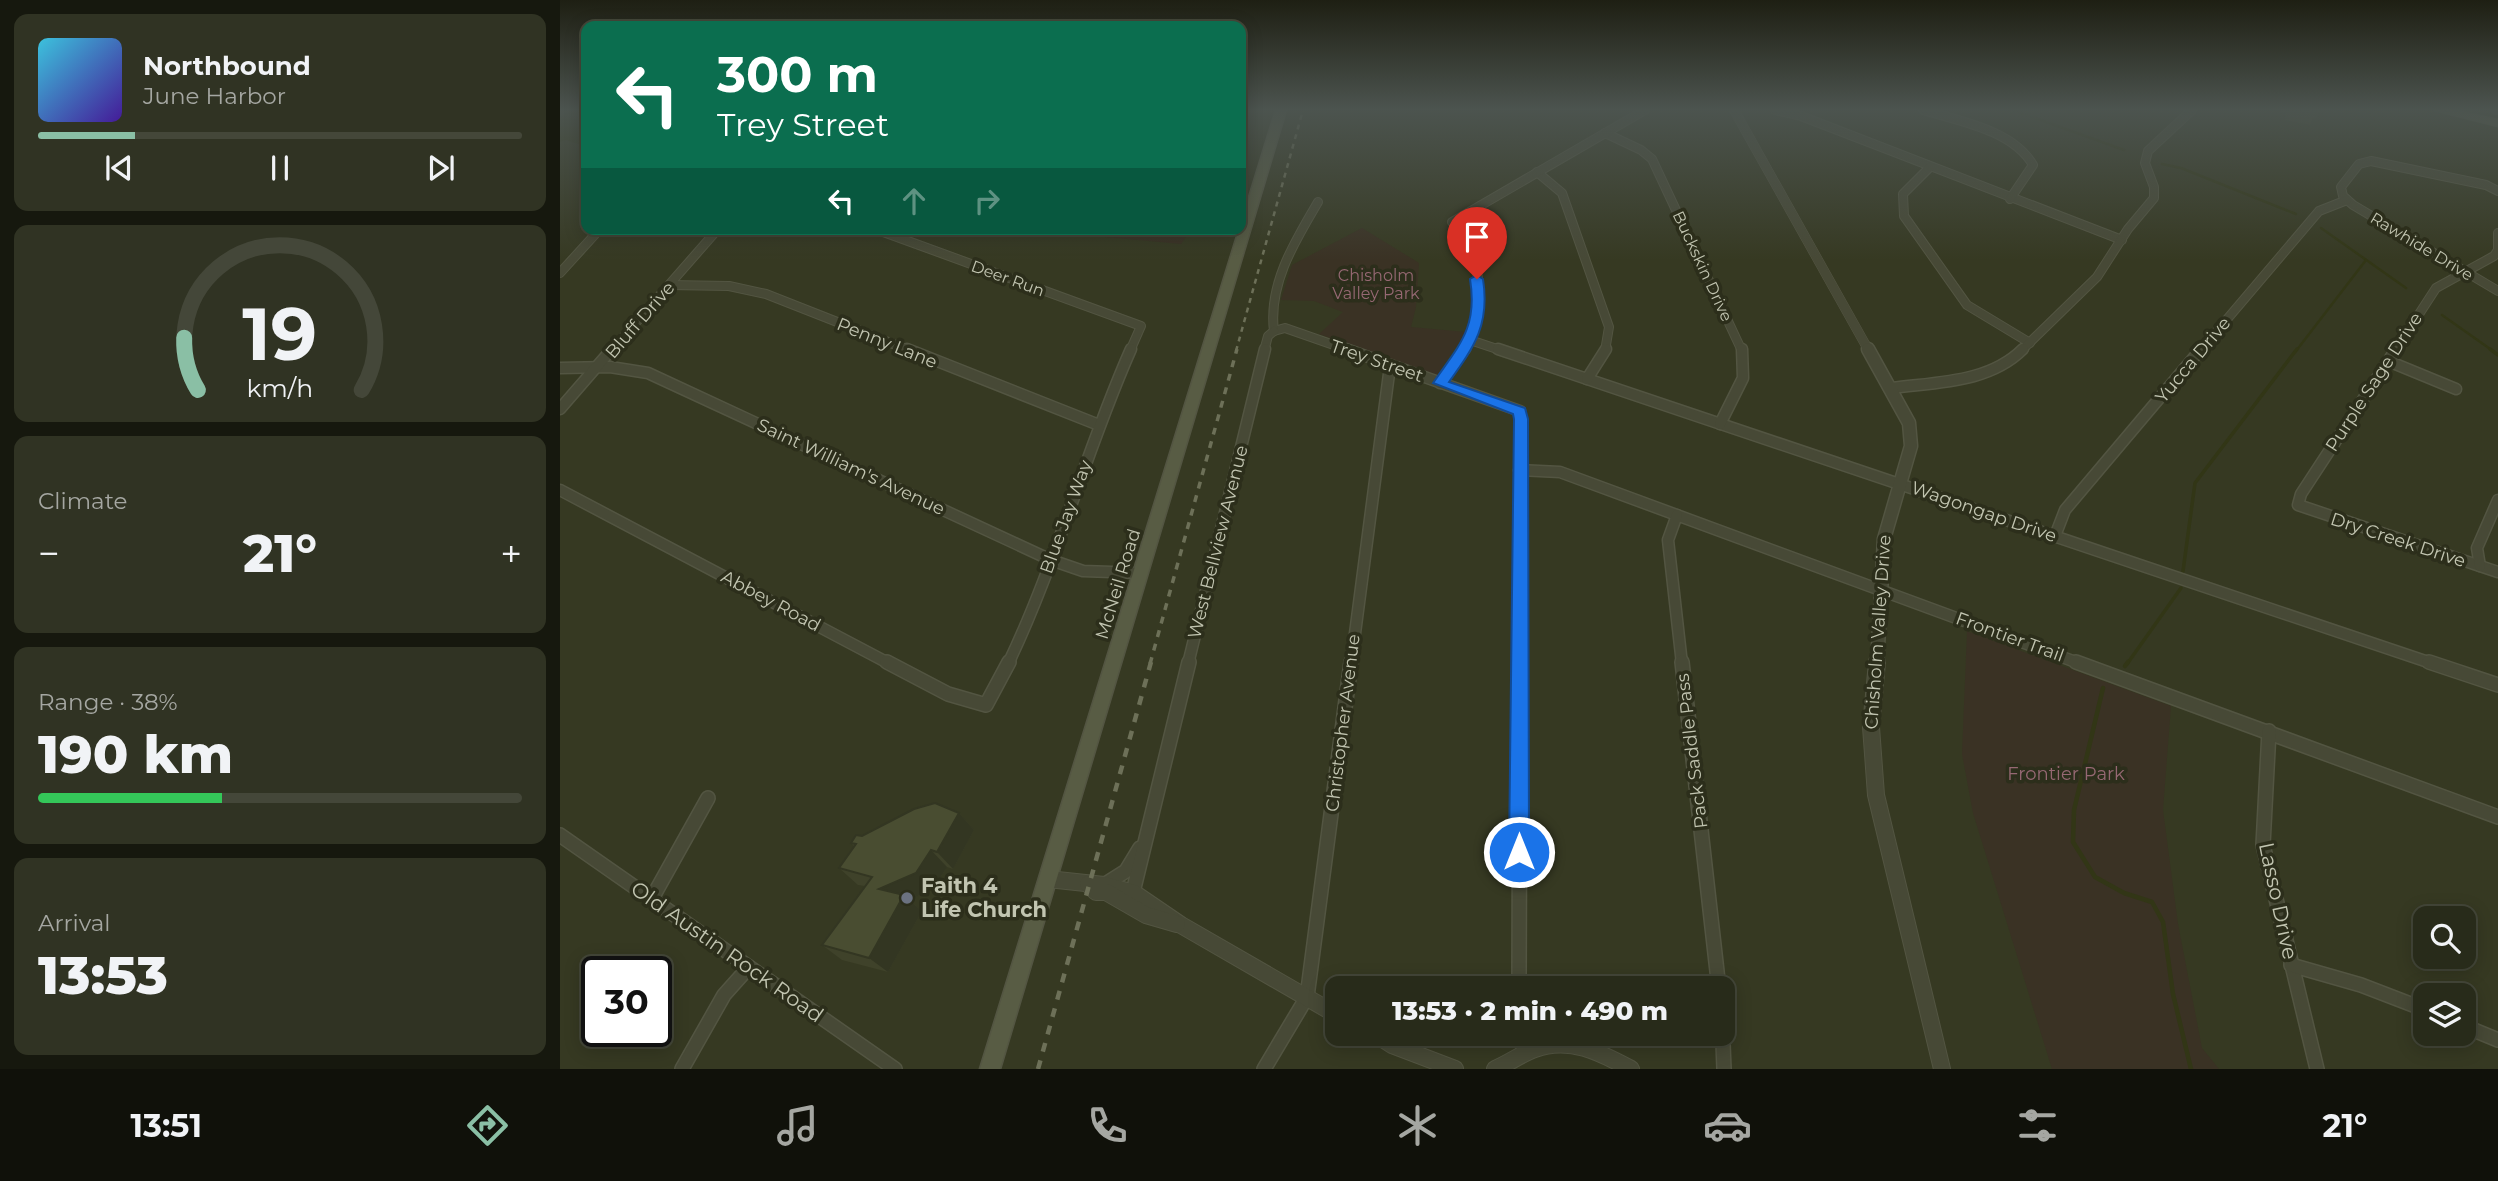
<!DOCTYPE html>
<html lang="en">
<head>
<meta charset="utf-8">
<style>
	body { margin:0; font-family:Montserrat,sans-serif; background:#303323; color:#f1f3f6; height:100vh; display:flex; flex-direction:column; font-size:26px; white-space:nowrap }
	* { box-sizing:border-box; margin:0 }
	p { font-size:23px; color:#a5a7a2 }
	.icon { flex:none; width:38px; height:38px; fill:none; stroke:currentColor; stroke-width:2; stroke-linecap:round; stroke-linejoin:round }
	.map { position:relative; flex:1; overflow:hidden }
	.panel { display:flex; flex-direction:column; gap:14px; padding:14px; background:#16180e; width:560px }
	.panel>* { flex:none }
	.guide { position:absolute; left:21px; top:21px; width:665px; height:214px; border-radius:14px; box-shadow:0 4px 18px #0003,0 0 0 2px #444739; background:#0b6e4f; color:#fff; overflow:hidden }
	.buttons { position:absolute; left:1853px; top:906px; display:grid; gap:14px }
	.buttons a { display:grid; place-items:center; width:63px; height:63px; border-radius:14px; background:#282b1a; box-shadow:0 4px 18px #0003,0 0 0 2px #444739; font-size:35px }
	.speed { position:absolute; left:21px; top:956px; display:flex; gap:14px; font-size:35px; font-weight:700; text-align:center }
	.speed>* { display:grid; place-content:center; width:91px; height:91px; border-radius:50%; background:#282b1a; box-shadow:0 4px 18px #0003,0 0 0 2px #444739; line-height:1 }
	.speed .limit { border:4px solid #111; border-radius:10px; background:#fff; color:#111 }
	.pin { position:absolute; display:grid; place-items:center; width:60px; height:60px; color:#fff; margin:-72px -30px; border-radius:50% 50% 50% 0; rotate:-45deg; box-shadow:0 0 7px #0007 }
	.pin .icon { rotate:45deg }
	.me { position:absolute; width:77px; margin:-38px; rotate:0deg; stroke-linejoin:round; filter:drop-shadow(0 0 5px #0008) }
	.turn { display:flex; align-items:center; gap:24px; height:147px; padding:0 21px; font-size:32px }
	.turn .icon { width:91px; height:91px; stroke-width:2.5 }
	.turn b { display:block; font-size:49px; line-height:60px }
	.lanes { display:flex; align-items:center; height:66px; padding:0 21px; background:#0003; justify-content:center; gap:35px; direction:ltr }
	.lanes .off { opacity:.35 }
	.big { font-size:52px; font-weight:800; line-height:1.1 }
	.panel .widget { flex:1; display:flex; flex-direction:column; justify-content:center; gap:10px; min-width:0; padding:0 24px; border-radius:14px; background:#303323 }
	.panel .dial { align-items:center; gap:0 }
	.dial svg { height:182px; overflow:visible; fill:none; stroke:#444739; stroke-width:7; stroke-linecap:round; text-anchor:middle }
	.dial text { fill:#f1f3f6; stroke:none }
	.song { display:flex; align-items:center; gap:21px }
	.cover { width:84px; height:84px; border-radius:10px; background:linear-gradient(135deg,hsl(190 70% 55%),hsl(260 70% 35%)) }
	.played { height:7px; border-radius:4px; background:linear-gradient(90deg,#8abfa5 20%,#444739 20%) }
	.keys { display:flex; justify-content:space-around; direction:ltr }
	.heat { display:flex; justify-content:space-between; align-items:center; font-size:38px; direction:ltr }
	.charge { height:10px; border-radius:5px; background:linear-gradient(90deg,#34c759 38%,#444739 0) }
	.trip { position:absolute; left:765px; top:976px; width:410px; height:70px; border-radius:14px; background:#282b1a; box-shadow:0 4px 18px #0003,0 0 0 2px #444739; font-weight:800; line-height:70px; text-align:center }
	.menu { display:flex; height:112px; justify-content:space-around; align-items:center; background:#10110a; color:#a5a7a2 }
	.menu .icon { width:49px; height:49px }
	.menu .on { color:#8abfa5 }
	.menu b { font-size:32px; color:#f1f3f6 }
	main { display:flex; flex:1; min-height:0 }
	.map>svg:first-child { display:block }
</style>
</head>
<body>
<main>
<section class="panel">
<div class="widget">
<div class="song"><i class="cover"></i><div><b>Northbound</b><p>June Harbor</p></div></div>
<div class="played"></div>
<div class="keys"><svg class="icon" aria-label="previous" viewBox="0 0 24 24"><path d="M18 5L8 12l10 7zM5 5v14"/></svg><svg class="icon" aria-label="pause" viewBox="0 0 24 24"><path d="M8 5v14M16 5v14"/></svg><svg class="icon" aria-label="next" viewBox="0 0 24 24"><path d="M6 5l10 7-10 7zM19 5v14"/></svg></div>
</div>
<div class="widget dial"><svg viewBox="0 0 100 80">
<path d="M14 69A42 42 0 1 1 86 69"/>
<path d="M14 69A42 42 0 0 1 8 46" stroke="#8abfa5"/>
<text x="50" y="56" font-size="32" font-weight="700">19</text>
<text x="50" y="72" font-size="11">km/h</text>
</svg></div>
<div class="widget"><p>Climate</p>
<div class="heat"><a>−</a><b class="big">21°</b><a>+</a></div>
</div>
<div class="widget"><p>Range · 38%</p><b class="big">190 km</b><div class="charge"></div></div>
<div class="widget"><p>Arrival</p><b class="big">13:53</b></div>
</section>
<div class="map">
<svg width="1938" height="1069" viewBox="0 0 1938 1069">
	<rect width="100%" height="100%" fill="#363922"/>
	<g fill="#3a3224">
		<polygon points="802,228 859,263 856,307 851,327 906,332 876,376 759,334 783,312 754,301 721,300 732,265"/>
		<polygon points="520,229 632,229 621,244 524,235"/>
		<polygon points="1407,631 1611,706 1603,810 1618,924 1642,1048 1659,1069 1492,1069 1413,813 1402,754"/>
	</g>
	<polygon fill="#323616" points="12,111 21,112 26,126 26,158 23,159 19,144 6,140 0,142 0,116"/>
	<g fill="none" stroke-linecap="round" stroke-linejoin="round">
		<g stroke="#323616" stroke-width="2.5">
			<polyline points="1453,110 1564,150"/>
			<polyline points="1602,164 1621,168 1736,214"/>
			<polyline points="1761,228 1846,288"/>
			<polyline points="1882,315 1933,351"/>
			<polyline points="1736,351 1806,260"/>
		</g>
		<g stroke="#323616" stroke-width="3.5">
			<polyline points="1930,349 1938,355"/>
			<polyline points="1623,571 1635,483 1737,349"/>
			<polyline points="1567,664 1621,588"/>
		</g>
		<g stroke="#323616" stroke-width="4.5">
			<polyline points="1565,666 1568,662"/>
			<polyline points="1543,688 1514,810 1513,842 1535,877 1564,893 1592,902 1603,922 1613,994 1631,1069"/>
		</g>
		<defs>
			<g id="minor-far2">
				<polyline points="1215,110 1241,116 1562,240"/>
				<path d="M1363,110C1399,121 1453,130 1473,165L1450,199"/>
				<polyline points="1045,133 1081,150 1092,159 1182,351"/>
				<polyline points="1370,167 1343,194 1344,216 1407,305 1470,343"/>
				<polyline points="977,172 1002,193 1049,327 1045,351"/>
				<polyline points="1938,191 1926,185 1811,161 1799,164 1781,187 1783,196 1793,205 1938,291"/>
				<polyline points="315,229 581,326 570,351"/>
				<polyline points="0,273 40,229"/>
				<polyline points="109,285 169,286 206,294 351,351"/>
				<polyline points="714,331 725,328 791,351"/>
				<path d="M714,331C708,284 735,241 758,202"/>
				<polyline points="910,340 943,351"/>
				<polyline points="51,351 158,229"/>
				<polyline points="704,351 708,336 714,331"/>
				<path d="M904,351C927,314 924,253 892,222L1085,110"/>
				<polyline points="1461,351 1537,277 1568,229 1594,198 1594,187 1585,163 1588,151 1632,110"/>
				<polyline points="1640,351 1759,211 1787,200"/>
				<polyline points="1835,351 1876,288 1934,256 1938,250 1938,233"/>
			</g>
			<g id="minor-far1">
				<polyline points="347,349 539,425"/>
				<polyline points="786,349 960,411 960,664"/>
				<polyline points="938,349 1874,664"/>
				<polyline points="1836,349 1741,494 1738,505 1938,572"/>
				<polyline points="1828,361 1896,389"/>
				<polyline points="0,368 50,367 88,373 491,560 523,571 581,573"/>
				<polyline points="1027,379 1046,349"/>
				<polyline points="880,383 905,349"/>
				<path d="M1332,388C1377,382 1429,383 1463,349"/>
				<polyline points="0,409 52,349"/>
				<polyline points="1160,424 1183,378 1182,349"/>
				<polyline points="959,470 1000,472 1521,664"/>
				<polyline points="0,490 330,664"/>
				<polyline points="1117,515 1108,540 1122,664"/>
				<polyline points="1495,536 1505,510 1641,349"/>
				<polyline points="1920,566 1917,548 1938,500"/>
				<path d="M448,664C497,562 525,452 571,349"/>
				<polyline points="628,664 705,349"/>
				<polyline points="791,664 830,366"/>
			</g>
			<g id="minor">
				<polyline points="327,662 388,694 426,705 449,662"/>
				<polyline points="1122,662 1159,989"/>
				<polyline points="1516,662 1938,817"/>
				<polyline points="1869,662 1938,685"/>
				<polyline points="1709,731 1703,845 1757,1069"/>
				<polyline points="0,835 335,1069"/>
				<polyline points="547,883 566,871 580,848"/>
				<polyline points="573,892 629,662"/>
				<polyline points="91,900 148,798"/>
				<polyline points="1731,965 1801,985 1866,1010"/>
				<polyline points="959,989 960,662"/>
				<polyline points="1162,1018 1164,1069"/>
				<polyline points="1904,1026 1938,1040"/>
				<polyline points="962,1034 964,1054"/>
				<polyline points="122,1069 164,995 189,967"/>
				<polyline points="704,1069 747,997 791,662"/>
			</g>
			<polyline id="tertiary-far2" points="1174,110 1309,351"/>
			<polyline id="tertiary-far1" points="1308,349 1349,423 1351,446 1324,539 1317,664"/>
			<g id="tertiary">
				<polyline points="1317,662 1311,727 1316,795 1382,1069"/>
				<polyline points="488,879 544,885 574,893 621,925 777,1015"/>
				<polyline points="528,884 536,892 546,892 586,915 617,924"/>
				<polyline points="815,1034 832,1045 895,1069"/>
				<path d="M935,1069C949,1063 961,1054 975,1049C1010,1036 1041,1053 1071,1069"/>
			</g>
			<g id="secondary">
				<polygon points="716,110 726,110 440,1069 420,1069"/>
				<polygon points="1875,110 1892,110 1938,120 1938,126"/>
			</g>
			<polygon id="motorway" points="1931,110 1938,110 1938,114 1933,113"/>
		</defs>
		<use href="#minor-far2" stroke="#535542" stroke-width="10"/>
		<use href="#minor-far1" stroke="#535542" stroke-width="13"/>
		<use href="#minor" stroke="#535542" stroke-width="16"/>
		<use href="#tertiary-far2" stroke="#535542" stroke-width="10"/>
		<use href="#tertiary-far1" stroke="#535542" stroke-width="15"/>
		<use href="#tertiary" stroke="#535542" stroke-width="18"/>
		<use href="#secondary" stroke="#535542" stroke-width="3"/>
		<use href="#motorway" stroke="#525441" stroke-width="3"/>
		<use href="#minor-far2" stroke="#474936" stroke-width="8"/>
		<use href="#minor-far1" stroke="#474936" stroke-width="10"/>
		<use href="#minor" stroke="#474936" stroke-width="13"/>
		<use href="#tertiary-far2" stroke="#474936" stroke-width="9"/>
		<use href="#tertiary-far1" stroke="#474936" stroke-width="12"/>
		<use href="#tertiary" stroke="#474936" stroke-width="16"/>
		<use href="#secondary" fill="#585c44" fill-rule="evenodd"/>
		<use href="#motorway" fill="#57536f" fill-rule="evenodd"/>
		<polyline stroke="#6d7058" stroke-width="2.5" stroke-dasharray="5 5" stroke-linecap="butt" points="676,351 743,110"/>
		<polyline stroke="#6d7058" stroke-width="3.5" stroke-dasharray="7 7" stroke-linecap="butt" points="590,664 677,349"/>
		<polyline stroke="#6d7058" stroke-width="4.5" stroke-dasharray="9 9" stroke-linecap="butt" points="478,1069 591,662"/>
	</g>
	<g fill="#3f422a">
		<polygon points="1721,110 1760,110 1755,119 1753,118 1750,125 1725,120 1726,113 1721,112"/>
		<polygon points="399,813 414,830 393,869 387,867 373,889 349,900 362,911 328,972 282,960 262,945 305,886 298,885 279,868 294,846 291,843 302,836"/>
	</g>
	<g fill="#333622">
		<polygon points="399,813 414,830 393,869 377,852"/>
		<polygon points="371,850 387,867 373,889 349,900 362,911 328,972 309,958 319,889"/>
	</g>
	<polygon fill="#494d31" stroke="#333622" stroke-width="2" points="375,803 399,813 377,852 371,850 356,873 319,889 344,895 309,958 262,945 312,877 279,868 296,844 291,843 296,835 302,836 354,809"/>
	<linearGradient id="sky" x2="0" y2="1"><stop stop-color="#1e1f13"/><stop offset="0.42" stop-color="#4c544f"/><stop offset="1" stop-color="#4c544f" stop-opacity="0"/></linearGradient>
	<rect width="1938" height="260" fill="url(#sky)"/>
	<path fill="#1a73e8" stroke="#114b97" stroke-width="2" d="M917,275L923,279C930,324 915,346 889,382L965,408L968,419L969,852L966,859L959,862L952,859L949,852L954,419L953,414L873,383C899,345 918,328 910,279Z"/>
	<circle fill="#6b7280" stroke="#2c2e1b" stroke-width="2.5" cx="347" cy="898" r="7"/>
	<g text-anchor="middle" stroke-width="7" stroke-linejoin="round" paint-order="stroke">
		<g font-size="16" fill="#c2c5b1" stroke="#2c2e1b">
			<text transform="translate(1862 246) rotate(31)" y="6">Rawhide Drive</text>
			<text transform="translate(1143 266) rotate(65)" y="6">Buckskin Drive</text>
			<text transform="translate(448 278) rotate(20)" y="6">Deer Run</text>
		</g>
		<g font-size="16" fill="#966873" stroke="#2c2e1b">
			<text x="816" y="281">Chisholm<tspan x="816" dy="18">Valley Park</tspan></text>
		</g>
		<g font-size="18" fill="#c2c5b1" stroke="#2c2e1b">
			<text transform="translate(80 320) rotate(-49)" y="6">Bluff Drive</text>
			<text transform="translate(327 343) rotate(22)" y="6">Penny Lane</text>
			<text transform="translate(1633 360) rotate(-50)" y="6">Yucca Drive</text>
			<text transform="translate(817 361) rotate(19)" y="6">Trey Street</text>
			<text transform="translate(1814 382) rotate(-57)" y="6">Purple Sage Drive</text>
			<text transform="translate(291 467) rotate(25)" y="6">Saint William's Avenue</text>
			<text transform="translate(1424 512) rotate(19)" y="6">Wagongap Drive</text>
			<text transform="translate(506 517) rotate(-70)" y="6">Blue Jay Way</text>
			<text transform="translate(1838 540) rotate(18)" y="6">Dry Creek Drive</text>
			<text transform="translate(658 542) rotate(-76)" y="6">West Bellview Avenue</text>
			<text transform="translate(558 584) rotate(-73)" y="6">McNeil Road</text>
			<text transform="translate(211 601) rotate(28)" y="6">Abbey Road</text>
			<text transform="translate(1318 632) rotate(-86)" y="6">Chisholm Valley Drive</text>
			<text transform="translate(1450 637) rotate(20)" y="6">Frontier Trail</text>
			<text transform="translate(783 723) rotate(-83)" y="6">Christopher Avenue</text>
			<text transform="translate(1132 751) rotate(-97)" y="6">Pack Saddle Pass</text>
		</g>
		<g font-size="18" fill="#966873" stroke="#2c2e1b">
			<text x="1506" y="780">Frontier Park</text>
		</g>
		<g font-size="21" font-weight="bold" fill="#c2c5b1" stroke="#2c2e1b" text-anchor="start">
			<text x="361" y="893">Faith 4<tspan x="361" dy="24">Life Church</tspan></text>
		</g>
		<g font-size="21" fill="#c2c5b1" stroke="#2c2e1b">
			<text transform="translate(1718 901) rotate(78)" y="7">Lasso Drive</text>
			<text transform="translate(167 952) rotate(35)" y="7">Old Austin Rock Road</text>
		</g>
	</g>
</svg>
<div class="buttons">
<a><svg class="icon" aria-label="search" viewBox="0 0 24 24"><circle cx="10" cy="10" r="6"/><path d="M15 15l6 6"/></svg></a>
<a><svg class="icon" aria-label="layers" viewBox="0 0 24 24"><path d="M12 4l9 5-9 5-9-5zM3 14l9 5 9-5"/></svg></a>
</div>
<div class="speed"><div class="limit">30</div></div>
<div class="pin" style="left:917px;top:279px;background:#d93025"><svg class="icon" aria-label="arrive" viewBox="0 0 24 24"><path d="M6 21V4h12l-3 4 3 4H6"/></svg></div>
<svg class="me" style="left:959px;top:852px" viewBox="-20 -20 40 40"><circle r="17" fill="#1a73e8" stroke="#fff" stroke-width="3"/><path d="M0-11L8 9 0 5-8 9z" fill="#fff"/></svg>
<div class="trip">13:53 · 2 min · 490 m</div>
<div class="guide">
<div class="turn"><svg class="icon" aria-label="left" viewBox="0 0 24 24"><path d="M17 20v-9H6M10 6l-5 5 5 5"/></svg><div><b>300 m</b>Trey Street</div></div>
<div class="lanes"><svg class="icon" aria-label="left" viewBox="0 0 24 24"><path d="M17 20v-9H6M10 6l-5 5 5 5"/></svg><svg class="icon off" aria-label="ahead" viewBox="0 0 24 24"><path d="M12 20V5M6 11l6-6 6 6"/></svg><svg class="icon off" aria-label="right" viewBox="0 0 24 24"><path d="M7 20v-9h11M14 6l5 5-5 5"/></svg></div>
</div>
</div>
</main>
<nav class="menu">
<b>13:51</b>
<svg class="icon on" aria-label="directions" viewBox="0 0 24 24"><path d="M12 3l9 9-9 9-9-9zM9 14v-3h6M13 9l2 2-2 2"/></svg>
<svg class="icon" aria-label="music" viewBox="0 0 24 24"><path d="M9 18V5l10-2v13"/><circle cx="6" cy="18" r="3"/><circle cx="16" cy="16" r="3"/></svg>
<svg class="icon" aria-label="phone" viewBox="0 0 24 24"><path d="M5 4h4l2 5-3 2q2 4 5 5l2-3 5 2v4C11 20 4 13 5 4z"/></svg>
<svg class="icon" aria-label="climate" viewBox="0 0 24 24"><path d="M12 3v18M4 7l16 10M4 17L20 7"/></svg>
<svg class="icon" aria-label="car" viewBox="0 0 24 24"><path d="M5 17H2v-5l4-1 3-4h7l3 4 3 1v5h-3M9 17h6M6 11h13"/><circle cx="7" cy="17" r="2"/><circle cx="17" cy="17" r="2"/></svg>
<svg class="icon" aria-label="filters" viewBox="0 0 24 24"><path d="M4 7h16M4 17h16"/><circle cx="9" cy="7" r="2"/><circle cx="15" cy="17" r="2"/></svg>
<b>21°</b>
</nav>
</body>
</html>
